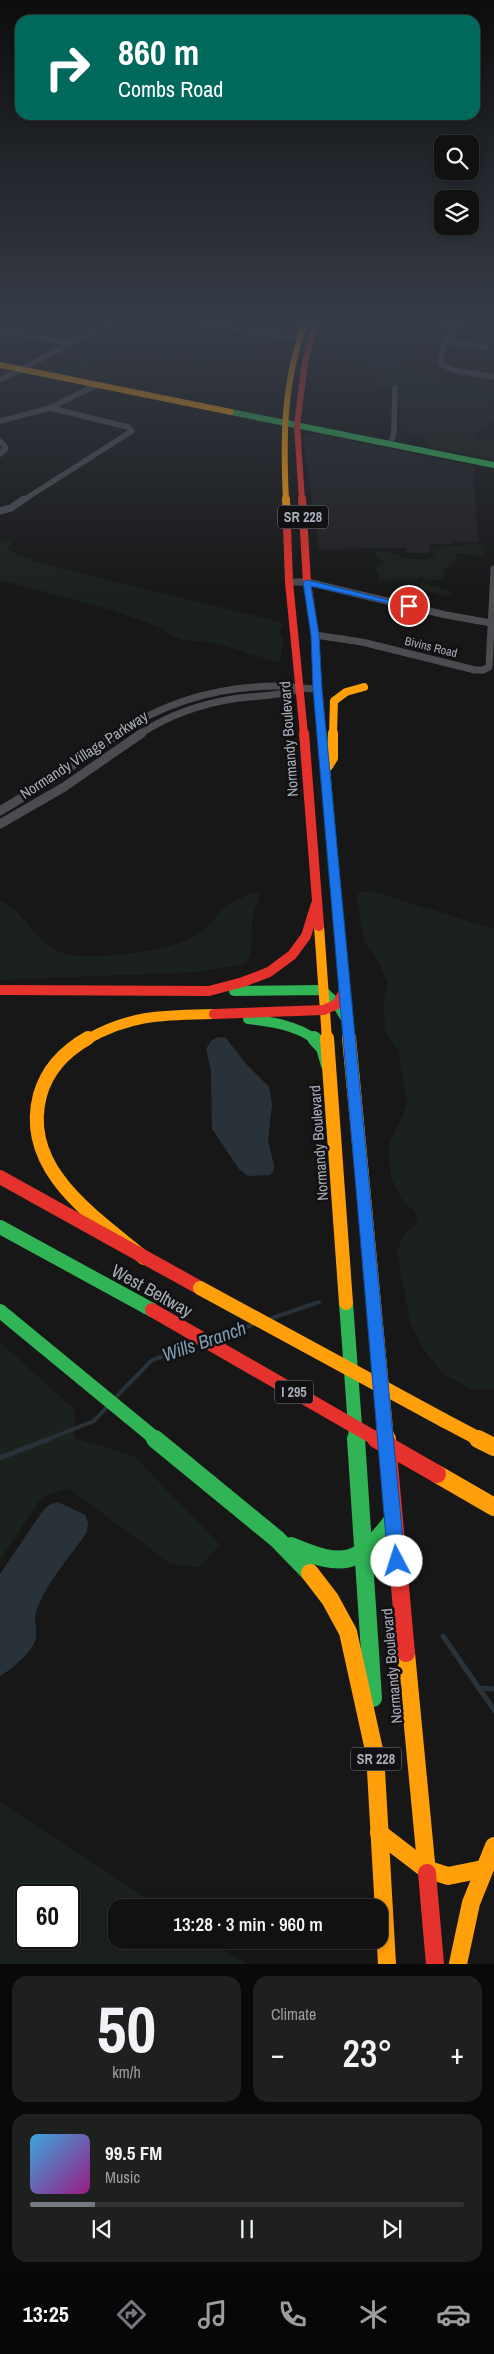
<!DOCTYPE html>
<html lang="en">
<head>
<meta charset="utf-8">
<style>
	body { margin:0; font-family:"Archivo Narrow",sans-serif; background:#1e1f1f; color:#f1f3f6; height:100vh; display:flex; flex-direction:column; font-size:19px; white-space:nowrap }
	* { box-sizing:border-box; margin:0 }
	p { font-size:16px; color:#9c9d9f }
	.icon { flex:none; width:28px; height:28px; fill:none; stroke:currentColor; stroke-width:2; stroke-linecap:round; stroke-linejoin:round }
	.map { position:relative; height:1964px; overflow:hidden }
	.panel { display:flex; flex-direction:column; gap:12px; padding:12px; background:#090909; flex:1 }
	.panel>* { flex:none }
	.hud { position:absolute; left:15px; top:15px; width:465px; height:105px; border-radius:15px; box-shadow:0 2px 8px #0003,0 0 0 1px #303131; background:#00695c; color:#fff; overflow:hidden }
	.buttons { position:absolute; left:434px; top:135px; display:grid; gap:10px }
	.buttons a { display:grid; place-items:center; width:45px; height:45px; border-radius:10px; background:#111; box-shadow:0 2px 8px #0003,0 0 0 1px #303131; font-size:25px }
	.speed { position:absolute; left:15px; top:1884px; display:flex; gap:10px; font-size:25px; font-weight:700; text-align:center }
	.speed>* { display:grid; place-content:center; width:65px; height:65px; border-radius:50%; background:#111; box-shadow:0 2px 8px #0003,0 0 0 1px #303131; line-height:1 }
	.speed .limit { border:2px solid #111; border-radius:8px; background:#fff; color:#111 }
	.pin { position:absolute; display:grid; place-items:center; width:42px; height:42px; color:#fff; margin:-21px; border:2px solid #fff; border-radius:50%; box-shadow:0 1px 5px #0007 }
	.me { position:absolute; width:55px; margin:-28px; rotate:355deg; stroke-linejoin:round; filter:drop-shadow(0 0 4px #0008) }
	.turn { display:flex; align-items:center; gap:18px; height:105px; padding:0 20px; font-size:22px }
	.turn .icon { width:65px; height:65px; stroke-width:2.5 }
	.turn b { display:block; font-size:35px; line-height:42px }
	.big { font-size:38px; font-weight:600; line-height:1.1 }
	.panel .widget { flex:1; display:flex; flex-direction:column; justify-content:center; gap:8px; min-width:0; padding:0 18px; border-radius:15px; background:#1e1f1f }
	.panel .dial { align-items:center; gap:0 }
	.dial b { font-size:65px; line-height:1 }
	.song { display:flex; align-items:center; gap:15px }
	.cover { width:60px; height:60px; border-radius:8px; background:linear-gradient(135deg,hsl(200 70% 55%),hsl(310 70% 35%)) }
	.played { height:5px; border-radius:2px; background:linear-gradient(90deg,#757880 15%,#303131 15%) }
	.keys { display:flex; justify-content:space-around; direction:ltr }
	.heat { display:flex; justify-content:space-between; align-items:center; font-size:28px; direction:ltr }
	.panel .tiles { flex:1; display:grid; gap:12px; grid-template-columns:1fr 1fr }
	.widget:last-child { grid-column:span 2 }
	.trip { position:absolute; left:108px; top:1899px; width:280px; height:50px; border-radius:15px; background:#111; box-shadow:0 2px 8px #0003,0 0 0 1px #303131; font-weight:600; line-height:50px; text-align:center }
	.tab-bar { display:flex; height:80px; justify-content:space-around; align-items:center; background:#070707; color:#9c9d9f }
	.tab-bar .icon { width:35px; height:35px }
	.tab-bar .selected { color:#757880 }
	.tab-bar b { font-size:22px; color:#f1f3f6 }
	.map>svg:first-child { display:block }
</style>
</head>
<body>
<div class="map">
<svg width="494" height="1964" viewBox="0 0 494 1964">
	<rect width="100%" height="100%" fill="#171717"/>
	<polygon fill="#212124" points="318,434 473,466 478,543 453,541 452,544 430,544 430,553 407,553 406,548 319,549 303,438 305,435"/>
	<g fill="#1b211c" fill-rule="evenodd">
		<path d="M325,322H384V325L393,329L415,331L410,336L411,341L403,347L405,372L420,377L494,392V400L483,405L494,409V421L474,434L477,439L494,440V460L430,446C425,433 414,433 401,432V397L399,391L372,385L375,381L384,379L387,372L377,371L361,363L335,360L331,358L367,360L376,354L330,348L323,352L317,351L316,348V346C329,342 363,349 367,333L359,330L323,328Z"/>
		<path d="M140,329L179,332L244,345L248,347C231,352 204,332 191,348L272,363L220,356L213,360L201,373L192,369L204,363L209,356C196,353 172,340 161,352L184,354L171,357L155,355L156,352L154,350L159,345L138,341L109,356L106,360L93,364L80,373L91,379L49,370L71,365Z"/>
		<polygon points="0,540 13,541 7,548 19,556 74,572 281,622 283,626 278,633 282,635 283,642 280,663 214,643 183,640 169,635 161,628 115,611 0,580"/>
		<path d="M474,544L484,546L483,556L456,553L455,561L444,570L443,580H427L424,583L451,591L450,595L444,596L421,589L419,587L425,579L421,577C413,581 409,579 401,579C394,579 387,582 380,582L375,566L385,562L377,558L375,552C391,545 413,569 434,555L432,548Z"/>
		<polygon points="372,891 494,929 494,1389 471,1389 445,1375 422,1348 410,1322 397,1252 403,1236 418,1222 414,1211 402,1200 391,1178 389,1145 407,1105 398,1050 386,1032 383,1005 387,983 377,958 364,942 357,896 360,892"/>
		<path d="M252,893L260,894C258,903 252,913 252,921C251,937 254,949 246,964L197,972L0,980V900C25,912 35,941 60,952C86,963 175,951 198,934C209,927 216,916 225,907C232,901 244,897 252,893Z"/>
		<polygon points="0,1342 74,1409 75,1438 134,1456 220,1545 199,1567 171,1564 68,1488 42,1497 0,1560"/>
		<path d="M0,1802L160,1907L116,1908V1940H209L246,1964H0ZM26,1895H69V1938H26Z"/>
	</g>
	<g fill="#2a3239">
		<polygon points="217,1037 226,1038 247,1065 269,1087 272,1104 268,1141 274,1165 273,1172 269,1175 248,1176 239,1169 212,1129 211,1071 206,1049 211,1041"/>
		<path d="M58,1502L85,1515L88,1523L87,1532C72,1554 52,1576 41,1600C31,1621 37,1618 36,1637C35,1650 11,1670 0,1676V1574L42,1512L49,1505Z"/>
	</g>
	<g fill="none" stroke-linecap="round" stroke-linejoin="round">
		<g stroke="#2a3239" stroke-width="4">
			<polyline points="272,1318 319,1302"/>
			<polyline points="215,1338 252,1325"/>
			<polyline points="117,1396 152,1360 195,1345"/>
			<polyline points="46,1440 94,1421 106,1408"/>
		</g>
		<g stroke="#2a3239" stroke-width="5">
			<polyline points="0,1458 49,1439"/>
			<polyline points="443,1636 494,1710"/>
			<polyline points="480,1688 494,1689"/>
		</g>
		<g stroke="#4b4c50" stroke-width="5.5">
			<polyline points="186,322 310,340"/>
			<polyline points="432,322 462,328"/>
			<path d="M467,322C453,338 438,339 441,364L453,370L494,377"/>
			<polyline points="0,331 70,343"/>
			<polyline points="445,341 487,347"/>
			<polyline points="0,380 113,322"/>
			<polyline points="0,421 50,408 96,385"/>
			<polyline points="0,441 6,448 0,454"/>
			<polyline points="390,444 394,433 395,388"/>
			<polyline points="22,501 132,431 128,427 50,408"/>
		</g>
		<g stroke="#4b4c50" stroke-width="7">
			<polyline points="0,511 11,508 24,499"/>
			<polyline points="289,582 307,582 446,615 491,623"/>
			<polyline points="315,635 362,642 475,670 483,670 489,667 494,569"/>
			<path d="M117,734C165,702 221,686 279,686C292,686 304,689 317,689"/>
			<path d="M140,734C170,714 204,703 239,698C259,696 278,696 297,690"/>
		</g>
		<g stroke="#4b4c50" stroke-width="9">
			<polyline points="0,811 51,780 119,733"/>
			<polyline points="0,824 64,787 142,733"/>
		</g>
		<polyline stroke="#30b455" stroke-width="6" points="231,412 494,465"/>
		<polyline stroke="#30b455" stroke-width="8" points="317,682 322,734"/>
		<g stroke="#30b455" stroke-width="10">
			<polyline points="322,733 348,1027"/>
			<polyline points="234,991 322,990 337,1004 349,1024"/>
			<path d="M248,1019C272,1022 296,1025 316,1040"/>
		</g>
		<g stroke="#30b455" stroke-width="14">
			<polyline points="314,1038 323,1048 328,1065"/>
			<polyline points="0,1227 152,1310"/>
			<polyline points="346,1303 356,1440"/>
			<polyline points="0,1311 157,1440"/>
		</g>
		<g stroke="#30b455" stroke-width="18">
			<polyline points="155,1439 277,1539 310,1573"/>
			<polyline points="356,1439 373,1698"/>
			<path d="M291,1546C343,1568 358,1566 393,1520"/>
		</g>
		<g stroke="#ff9f0a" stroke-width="6">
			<polyline points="0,365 231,412"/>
			<path d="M286,501C283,439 283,380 306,322"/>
		</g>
		<g stroke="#ff9f0a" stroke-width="8">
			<polyline points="286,499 287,525"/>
			<polyline points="333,734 334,701 346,692 364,687"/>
		</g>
		<g stroke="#ff9f0a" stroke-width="10">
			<polyline points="328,766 333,758 333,733"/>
			<polyline points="319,926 327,1040"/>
			<polyline points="348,1027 349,1040"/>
			<path d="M86,1040C131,1014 165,1015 214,1014"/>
		</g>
		<g stroke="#ff9f0a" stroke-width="14">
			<path d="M88,1038C65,1051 47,1070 40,1095C20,1170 95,1217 144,1258"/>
			<polyline points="327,1038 346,1303"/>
			<polyline points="349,1038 387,1440"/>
			<polyline points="443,1420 481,1440"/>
		</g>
		<g stroke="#ff9f0a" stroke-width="18">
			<polyline points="387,1439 387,1443"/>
			<polyline points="478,1439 494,1447"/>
			<polyline points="437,1474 494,1507"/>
			<polyline points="310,1573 330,1599 348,1632 376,1759"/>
			<polyline points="406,1653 427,1873"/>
			<polyline points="375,1753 387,1964"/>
			<polyline points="379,1833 426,1869 448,1876 483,1869"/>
			<polyline points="458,1964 471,1903 494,1846"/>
		</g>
		<polyline stroke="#e5322d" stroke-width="6" points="302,501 297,425 305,362 317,322"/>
		<g stroke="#e5322d" stroke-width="8">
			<polyline points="302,499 307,582 315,635 317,682"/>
			<polyline points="287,525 289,582 304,734"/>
		</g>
		<g stroke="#e5322d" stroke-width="10">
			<polyline points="304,733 319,926"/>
			<polyline points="0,990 209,991 243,982 269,972 292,955 306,936 316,904"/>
			<polyline points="214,1014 324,1010 337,1004 346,988"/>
		</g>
		<polyline stroke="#e5322d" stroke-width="14" points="0,1177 200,1288"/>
		<g stroke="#e5322d" stroke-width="18">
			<polyline points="387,1443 406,1653"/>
			<polyline points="427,1873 435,1964"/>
		</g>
		<polyline stroke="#ff9f0a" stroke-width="14" points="200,1288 443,1420"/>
		<polyline stroke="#e5322d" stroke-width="14" points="152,1310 378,1440"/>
		<polyline stroke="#e5322d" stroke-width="18" points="376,1439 437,1474"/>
	</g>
	<linearGradient id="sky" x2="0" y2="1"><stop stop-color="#0d0d0d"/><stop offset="0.54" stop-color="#363c47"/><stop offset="1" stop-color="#363c47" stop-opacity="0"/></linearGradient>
	<rect width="494" height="597" fill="url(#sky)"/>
	<polygon fill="#1a73e8" stroke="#114b97" points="307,580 413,606 409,608 311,586 319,635 322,689 405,1561 403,1567 397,1569 391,1567 388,1561 313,689 311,635 303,582"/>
	<g text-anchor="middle" stroke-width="5" stroke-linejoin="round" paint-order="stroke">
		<g font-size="12" fill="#a8adb8" stroke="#111113">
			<text transform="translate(431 647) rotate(14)" y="4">Bivins Road</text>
		</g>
		<g fill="#111113" stroke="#7b7e86" stroke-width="1">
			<rect x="278" y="505.5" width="50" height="23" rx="4"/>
			<rect x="275" y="1380.5" width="38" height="23" rx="4"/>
			<rect x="351" y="1747.5" width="50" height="23" rx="4"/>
		</g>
		<g font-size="14" font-weight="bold" fill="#a8adb8">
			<text x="303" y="522">SR 228</text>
			<text x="294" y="1397">I 295</text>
			<text x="376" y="1764">SR 228</text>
		</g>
		<g font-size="15" fill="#a8adb8" stroke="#111113">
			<text transform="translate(289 739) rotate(-94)" y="5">Normandy Boulevard</text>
			<text transform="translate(84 755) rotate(-33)" y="5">Normandy Village Parkway</text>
			<text transform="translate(319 1143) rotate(-94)" y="5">Normandy Boulevard</text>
			<text transform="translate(392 1666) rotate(-95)" y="5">Normandy Boulevard</text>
		</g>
		<g font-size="18" fill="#a8adb8" stroke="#111113">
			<text transform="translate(152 1291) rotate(29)" y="6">West Beltway</text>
		</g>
		<g font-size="19" font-style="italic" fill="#7f9bb3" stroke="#111113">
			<text transform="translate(204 1341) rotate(-19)" y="7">Wills Branch</text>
		</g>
	</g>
</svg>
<div class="buttons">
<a><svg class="icon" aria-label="search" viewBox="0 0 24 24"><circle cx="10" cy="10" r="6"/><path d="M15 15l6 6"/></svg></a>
<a><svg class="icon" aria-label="layers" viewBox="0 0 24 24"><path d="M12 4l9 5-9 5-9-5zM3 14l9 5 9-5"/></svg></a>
</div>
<div class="speed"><div class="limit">60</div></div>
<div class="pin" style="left:409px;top:606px;background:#d93025"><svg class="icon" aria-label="arrive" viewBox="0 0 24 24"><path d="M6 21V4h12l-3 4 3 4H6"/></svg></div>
<svg class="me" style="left:397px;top:1561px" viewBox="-20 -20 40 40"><circle r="19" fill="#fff"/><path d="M0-13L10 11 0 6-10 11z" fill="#1a73e8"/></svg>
<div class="trip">13:28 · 3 min · 960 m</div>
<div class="hud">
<div class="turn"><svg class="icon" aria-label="right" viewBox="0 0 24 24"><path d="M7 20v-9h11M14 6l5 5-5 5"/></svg><div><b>860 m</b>Combs Road</div></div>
</div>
</div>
<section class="panel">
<div class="tiles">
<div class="widget dial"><b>50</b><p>km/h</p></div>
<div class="widget"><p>Climate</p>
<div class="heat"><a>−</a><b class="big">23°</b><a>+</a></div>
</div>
<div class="widget">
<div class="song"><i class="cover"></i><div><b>99.5 FM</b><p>Music</p></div></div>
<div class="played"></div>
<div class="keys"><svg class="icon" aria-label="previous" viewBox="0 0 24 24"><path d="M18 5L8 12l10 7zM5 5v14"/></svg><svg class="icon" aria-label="pause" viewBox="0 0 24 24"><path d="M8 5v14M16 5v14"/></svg><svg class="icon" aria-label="next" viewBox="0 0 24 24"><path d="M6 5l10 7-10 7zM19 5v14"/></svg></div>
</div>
</div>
</section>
<nav class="tab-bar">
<b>13:25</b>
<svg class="icon selected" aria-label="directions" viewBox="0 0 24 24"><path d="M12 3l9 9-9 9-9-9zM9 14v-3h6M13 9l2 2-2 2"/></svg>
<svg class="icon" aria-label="music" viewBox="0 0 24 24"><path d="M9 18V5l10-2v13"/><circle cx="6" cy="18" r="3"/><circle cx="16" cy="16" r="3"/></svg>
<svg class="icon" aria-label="phone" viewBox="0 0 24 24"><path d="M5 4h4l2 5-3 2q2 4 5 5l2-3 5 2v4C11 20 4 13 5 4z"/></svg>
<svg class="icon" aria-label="climate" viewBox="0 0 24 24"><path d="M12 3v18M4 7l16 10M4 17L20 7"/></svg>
<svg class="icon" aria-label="car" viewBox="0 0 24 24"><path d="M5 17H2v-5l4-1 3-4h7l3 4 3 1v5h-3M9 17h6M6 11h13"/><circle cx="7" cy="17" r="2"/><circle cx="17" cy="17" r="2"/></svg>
</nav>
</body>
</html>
